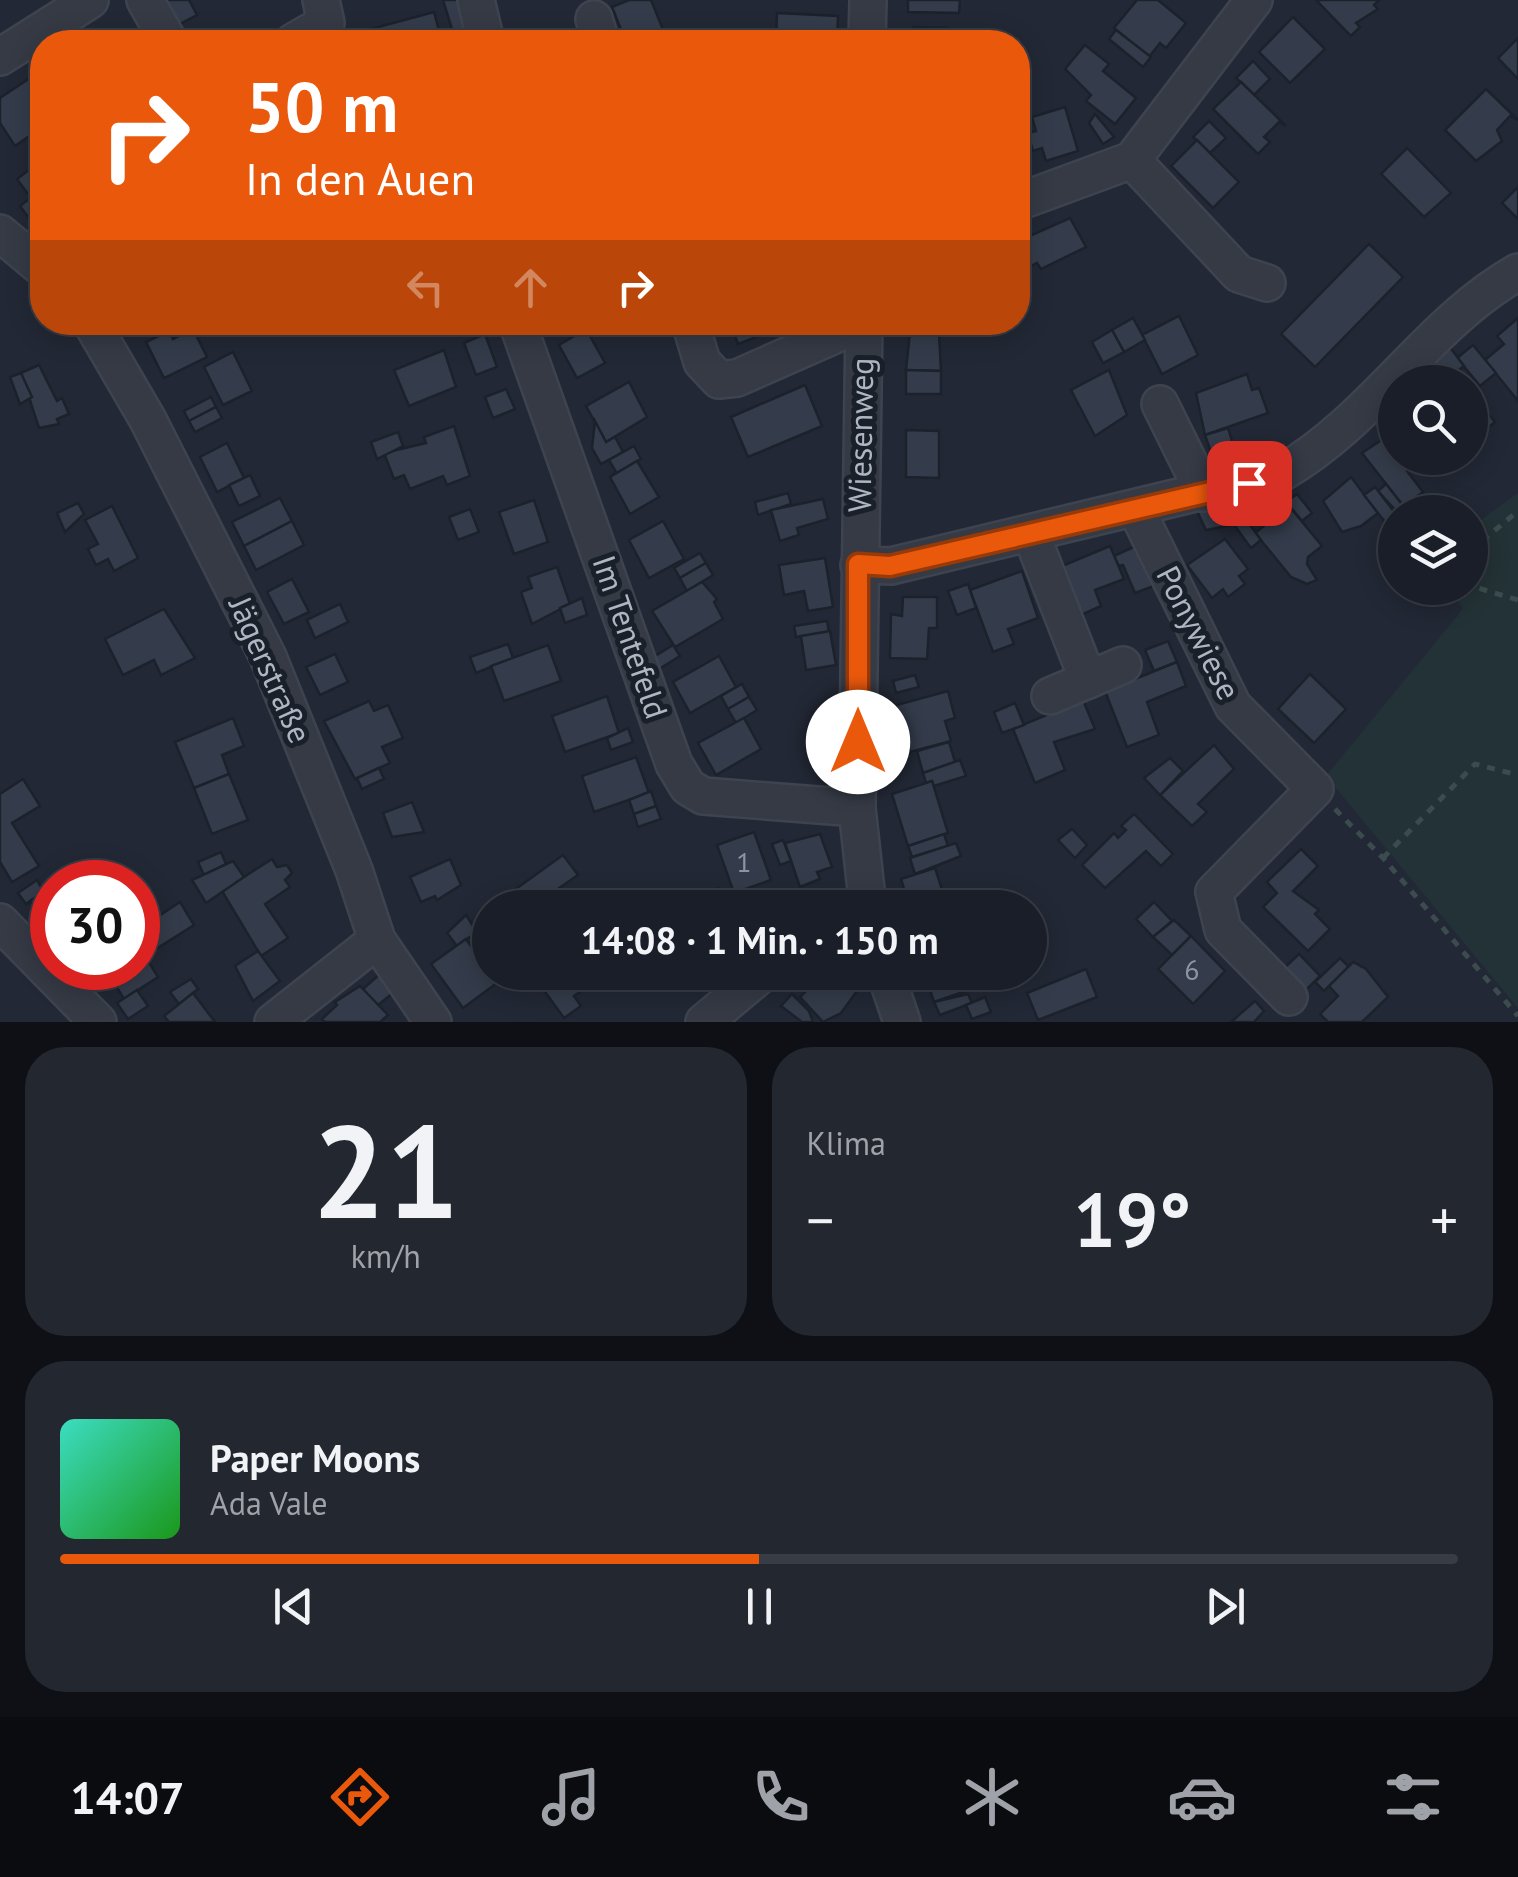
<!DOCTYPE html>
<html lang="de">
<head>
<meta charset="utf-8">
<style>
	body { margin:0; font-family:"PT Sans",sans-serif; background:#232730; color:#f1f3f6; height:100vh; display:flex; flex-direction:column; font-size:38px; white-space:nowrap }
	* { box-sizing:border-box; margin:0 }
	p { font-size:32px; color:#9fa2a8 }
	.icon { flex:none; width:55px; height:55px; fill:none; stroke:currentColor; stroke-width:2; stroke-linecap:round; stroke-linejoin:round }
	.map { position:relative; height:1022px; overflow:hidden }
	.drawer { display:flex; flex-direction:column; gap:25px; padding:25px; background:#0e1016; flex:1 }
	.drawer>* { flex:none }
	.top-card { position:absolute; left:30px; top:30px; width:1000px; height:305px; border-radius:40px; box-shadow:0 5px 25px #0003,0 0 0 2px #383c45; background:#ea580c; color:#fff; overflow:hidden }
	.controls { position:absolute; left:1378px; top:365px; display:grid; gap:20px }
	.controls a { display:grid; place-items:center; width:110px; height:110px; border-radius:50%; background:#1a1e28; box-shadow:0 5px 25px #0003,0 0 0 2px #383c45; font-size:50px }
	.speed { position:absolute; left:30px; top:860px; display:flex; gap:20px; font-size:50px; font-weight:700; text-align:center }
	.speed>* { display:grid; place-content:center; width:130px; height:130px; border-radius:50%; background:#1a1e28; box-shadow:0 5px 25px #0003,0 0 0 2px #383c45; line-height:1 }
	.speed .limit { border:15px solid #d22; background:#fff; color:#111 }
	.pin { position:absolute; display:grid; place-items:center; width:85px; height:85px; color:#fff; margin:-42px; border-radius:20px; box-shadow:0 5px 15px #0006 }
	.me { position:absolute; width:110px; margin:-55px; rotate:0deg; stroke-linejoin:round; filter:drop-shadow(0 0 8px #0008) }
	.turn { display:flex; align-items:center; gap:35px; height:210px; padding:0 50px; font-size:45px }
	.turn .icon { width:130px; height:130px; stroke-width:2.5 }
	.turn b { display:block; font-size:70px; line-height:85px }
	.lanes { display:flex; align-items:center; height:95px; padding:0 50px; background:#0003; justify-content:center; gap:50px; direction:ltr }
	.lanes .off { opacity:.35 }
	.big { font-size:75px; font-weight:600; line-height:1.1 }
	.drawer .tile { flex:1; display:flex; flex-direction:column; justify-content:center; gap:15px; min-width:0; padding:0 35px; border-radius:40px; background:#232730 }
	.drawer .dial { align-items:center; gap:0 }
	.dial b { font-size:130px; line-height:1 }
	.song { display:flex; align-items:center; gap:30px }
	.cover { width:120px; height:120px; border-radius:15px; background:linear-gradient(135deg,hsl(170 70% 55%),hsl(120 70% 35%)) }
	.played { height:10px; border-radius:5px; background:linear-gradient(90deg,#ea580c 50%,#383c45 50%) }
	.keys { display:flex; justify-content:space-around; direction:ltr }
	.heat { display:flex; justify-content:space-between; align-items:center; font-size:55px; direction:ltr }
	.drawer .tiles { flex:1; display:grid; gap:25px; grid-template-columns:1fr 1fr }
	.tile:last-child { grid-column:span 2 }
	.trip { position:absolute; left:472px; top:890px; width:575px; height:100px; border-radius:50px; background:#1a1e28; box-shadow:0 5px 25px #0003,0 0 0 2px #383c45; font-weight:600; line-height:100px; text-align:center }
	.tab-bar { display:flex; height:160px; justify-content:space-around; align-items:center; background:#0a0c10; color:#9fa2a8 }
	.tab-bar .icon { width:70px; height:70px }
	.tab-bar .current { color:#ea580c }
	.tab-bar b { font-size:45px; color:#f1f3f6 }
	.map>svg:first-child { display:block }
</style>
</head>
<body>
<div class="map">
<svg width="1518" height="1022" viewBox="0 0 1518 1022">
	<rect width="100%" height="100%" fill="#222835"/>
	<polygon fill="#233236" points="1518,493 1518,1008 1326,776 1463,609 1450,588 1470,588 1470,528"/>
	<g fill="#343c4b" stroke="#1c222c" stroke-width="2.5">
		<polygon points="165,0 189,0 197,15 178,25"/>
		<polygon points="443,0 466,0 479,42 456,42"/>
		<polygon points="629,0 651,0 668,42 626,42 612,7"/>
		<polygon points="908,0 960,0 959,13 908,12"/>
		<polygon points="1137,0 1158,0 1186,23 1166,48 1160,43 1149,57 1114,28"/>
		<polygon points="1316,0 1379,0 1374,5 1378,9 1356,23 1360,27 1351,36"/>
		<polygon points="434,12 442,42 358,42 356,33"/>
		<polygon points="777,13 838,16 837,42 776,42"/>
		<polygon points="1293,17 1325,49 1290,83 1259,52"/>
		<polygon points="914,27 947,28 947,42 914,42"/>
		<polygon points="1116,30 1151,57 1143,67 1109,39"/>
		<polygon points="1518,38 1518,79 1498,58"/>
		<polygon points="1085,45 1109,64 1103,71 1136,98 1115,124 1086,101 1091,95 1065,69"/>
		<polygon points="1253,61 1270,79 1254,95 1236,78"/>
		<polygon points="42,70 42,127 15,146 0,123 0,98"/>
		<polygon points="1241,82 1286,126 1279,122 1264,137 1270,142 1258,154 1213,109"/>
		<polygon points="1486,89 1518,120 1510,116 1497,130 1502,141 1476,161 1445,130"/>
		<polygon points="1065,107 1078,151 1046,161 1042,148 1033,151 1028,133 1036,131 1032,117"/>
		<polygon points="1095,114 1114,137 1103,144 1089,123"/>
		<polygon points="1209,121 1226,138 1210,153 1193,137"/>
		<polygon points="1197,140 1239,182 1213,208 1171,166"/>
		<polygon points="1407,148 1451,193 1424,217 1381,174"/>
		<polygon points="42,160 42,189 31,198 17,179"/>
		<polygon points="1518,187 1518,219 1502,203"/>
		<polygon points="42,189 42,236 20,206"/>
		<polygon points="1070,218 1086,247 1041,269 1037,263 1022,271 1025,278 1018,265 1018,241"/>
		<polygon points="1369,244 1403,277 1315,367 1281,334"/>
		<polygon points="1179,316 1198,355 1162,374 1142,335"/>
		<polygon points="1133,318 1145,340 1124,352 1112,330"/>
		<polygon points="1518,318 1518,401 1485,360 1504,344 1497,336"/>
		<polygon points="730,322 759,322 764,334 738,344"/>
		<polygon points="911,322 973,322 973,331 939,333 941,371 906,370"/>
		<polygon points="193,329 207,357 164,378 146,342 169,331 173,339"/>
		<polygon points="586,329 605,363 577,378 559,345"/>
		<polygon points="1112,330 1124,352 1103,363 1092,342"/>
		<polygon points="485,334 497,367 476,375 464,343"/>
		<polygon points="1473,345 1496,373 1480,386 1457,358"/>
		<polygon points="1449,346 1464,366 1446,381 1430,361"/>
		<polygon points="444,350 456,387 409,406 394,370"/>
		<polygon points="233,352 252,391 223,405 204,367"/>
		<polygon points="39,365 57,401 62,398 69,414 57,419 59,424 39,428 21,373"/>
		<polygon points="906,370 941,371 941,394 906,394"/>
		<polygon points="1109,370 1127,415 1095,436 1071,390"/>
		<polygon points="21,373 32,397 20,404 10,377"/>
		<polygon points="1247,374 1252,390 1259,388 1268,413 1205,435 1196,393"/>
		<polygon points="629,382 647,417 606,442 586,406"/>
		<polygon points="805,385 822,426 748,457 731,417"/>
		<polygon points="506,389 515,409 493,418 485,397"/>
		<polygon points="1470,391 1495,422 1470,443"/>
		<polygon points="211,397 216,407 189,421 184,411"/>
		<polygon points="216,407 222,418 195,432 189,421"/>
		<polygon points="595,421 606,442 615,437 623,452 601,464 592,448"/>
		<polygon points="454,426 470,476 447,485 443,476 410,489 404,475 394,479 384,453 426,443 424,437"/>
		<polygon points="1228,428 1235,451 1213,458 1205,435"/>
		<polygon points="906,430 939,431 939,478 906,477"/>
		<polygon points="1395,431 1395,458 1423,458 1407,471 1423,492 1404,507 1362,453"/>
		<polygon points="398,432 403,446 377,459 371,442"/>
		<polygon points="227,443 244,478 217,492 200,457"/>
		<polygon points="634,446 641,459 610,477 616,472 609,460"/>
		<polygon points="637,461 659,497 630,514 610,477"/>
		<polygon points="250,475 260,496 239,506 229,485"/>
		<polygon points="1351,477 1378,513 1361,526 1342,532 1323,501"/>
		<polygon points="1386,484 1404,507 1397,512 1378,491"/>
		<polygon points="1375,487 1395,513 1385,522 1364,495"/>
		<polygon points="788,493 791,504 758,515 755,502"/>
		<polygon points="1297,494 1312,513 1302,521 1286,502"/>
		<polygon points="280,498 292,521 244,546 232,522"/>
		<polygon points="823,499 828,519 797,528 799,535 780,541 771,510"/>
		<polygon points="534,500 548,542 514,554 499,512"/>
		<polygon points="78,503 84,514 65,532 57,513"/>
		<polygon points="1217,504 1233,525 1206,530 1196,509"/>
		<polygon points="112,506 138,558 114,571 108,559 96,565 88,549 98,544 85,520"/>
		<polygon points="1289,506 1322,546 1308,557 1307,564 1317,580 1307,584 1291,577 1255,533"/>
		<polygon points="470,509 479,532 458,540 449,517"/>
		<polygon points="1242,514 1261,540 1251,548 1232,522"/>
		<polygon points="292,521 304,545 256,570 244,546"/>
		<polygon points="663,521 684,559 649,578 629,540"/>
		<polygon points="1225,539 1248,569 1239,576 1245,584 1228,597 1223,589 1212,598 1187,565"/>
		<polygon points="1140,544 1159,584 1135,593 1123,565 1119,566 1114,556"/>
		<polygon points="1110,546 1124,579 1095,590 1101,606 1081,615 1062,566"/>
		<polygon points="700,553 706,563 680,578 674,568"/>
		<polygon points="825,558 833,607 808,611 804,591 784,595 779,565"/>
		<polygon points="706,563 713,575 687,591 680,578"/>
		<polygon points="557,567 570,604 532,624 521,592 532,588 528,577"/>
		<polygon points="1022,571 1038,618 1008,629 1014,644 993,652 970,590"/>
		<polygon points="292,579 309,612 284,624 267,592"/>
		<polygon points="702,582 717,599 714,602 723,619 675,647 652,611"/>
		<polygon points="968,584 976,608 957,615 948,591"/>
		<polygon points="903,597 937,597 937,628 929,628 927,659 890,658 891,614 902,616"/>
		<polygon points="582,598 587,615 565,623 560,608"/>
		<polygon points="340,604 348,622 315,638 307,620"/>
		<polygon points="164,609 195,658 161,675 154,660 123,675 105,639"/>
		<polygon points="827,621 829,632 796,637 794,626"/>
		<polygon points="830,631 836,665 806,670 801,636"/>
		<polygon points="1168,641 1177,662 1154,671 1145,650"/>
		<polygon points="508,644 513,658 476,673 470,657"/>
		<polygon points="548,645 561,681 504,701 491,666"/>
		<polygon points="673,645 680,656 659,669 652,658"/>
		<polygon points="335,654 348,682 320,695 306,667"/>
		<polygon points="719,656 736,687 690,713 673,682"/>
		<polygon points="1177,662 1186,686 1147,702 1159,735 1127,747 1105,691"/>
		<polygon points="1310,674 1346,709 1314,743 1278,709"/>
		<polygon points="915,675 919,687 896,693 893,681"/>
		<polygon points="742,684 749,697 728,709 721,696"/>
		<polygon points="948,691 955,718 945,721 951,741 910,752 893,706"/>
		<polygon points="607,696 619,733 565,752 552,716"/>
		<polygon points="749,697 757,710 736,723 728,709"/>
		<polygon points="1083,700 1095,729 1054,742 1065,770 1035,783 1013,729"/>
		<polygon points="369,701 374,711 388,705 403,738 382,747 390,763 355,779 324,721"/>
		<polygon points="1015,703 1024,725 1002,733 994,712"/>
		<polygon points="233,718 244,746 222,755 229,774 194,788 175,742"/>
		<polygon points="744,718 761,749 716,775 698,743"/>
		<polygon points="628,728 633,742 611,750 607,738"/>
		<polygon points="949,742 955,762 923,773 917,751"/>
		<polygon points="1214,745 1234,769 1198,804 1207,812 1192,826 1160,795"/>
		<polygon points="636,757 649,793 594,812 582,776"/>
		<polygon points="1170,758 1183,771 1160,795 1144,778"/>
		<polygon points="960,760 966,776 934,786 932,781 926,783 923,773"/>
		<polygon points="379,768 384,779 362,789 357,778"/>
		<polygon points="229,774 248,820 212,834 194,788"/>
		<polygon points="23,779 40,806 12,823 39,866 12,882 0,862 0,794"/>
		<polygon points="932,781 948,833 908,846 892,794"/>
		<polygon points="651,791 656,806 634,814 629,800"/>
		<polygon points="412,802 424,832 392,837 383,813"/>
		<polygon points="656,806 661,819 638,827 634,814"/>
		<polygon points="1134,814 1173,854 1161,866 1146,851 1105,888 1082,865 1114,833 1118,838 1126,830 1121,826"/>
		<polygon points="1072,829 1087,845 1075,858 1058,840"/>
		<polygon points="754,832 771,880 734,893 717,845"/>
		<polygon points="820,834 832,867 817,872 820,879 800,887 785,843"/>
		<polygon points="944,834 948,846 912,857 908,846"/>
		<polygon points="783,840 791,861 780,865 772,844"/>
		<polygon points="956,843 961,856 915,874 910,858"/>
		<polygon points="1301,849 1318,866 1293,891 1319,910 1315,914 1330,929 1308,951 1263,907 1277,893 1267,882"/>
		<polygon points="221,852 226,864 204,875 198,862"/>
		<polygon points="563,855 578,875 558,889 562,894 549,902 553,908 525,908 513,891"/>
		<polygon points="272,859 277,867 287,865 292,873 285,880 290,887 265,904 288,938 261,956 222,891"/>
		<polygon points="450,859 461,885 437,900 435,896 421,902 410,877"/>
		<polygon points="233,861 244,877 206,903 192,880"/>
		<polygon points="91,862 103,882 59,882"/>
		<polygon points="935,868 948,908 910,908 901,879"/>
		<polygon points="37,880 44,892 26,904 18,893"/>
		<polygon points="52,887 52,937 30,901"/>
		<polygon points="718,888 725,908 709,908 704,893"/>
		<polygon points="704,893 709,908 666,908"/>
		<polygon points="180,902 194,925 145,956 158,977 124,999 115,984 104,991 97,980 108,973 105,968 138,968 138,930"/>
		<polygon points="1154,902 1172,921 1153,937 1136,919"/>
		<polygon points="466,915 477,932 457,946 447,933"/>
		<polygon points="1174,920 1191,936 1172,955 1153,937"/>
		<polygon points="1191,936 1225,971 1193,1004 1158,969"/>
		<polygon points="466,939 497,983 463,1008 431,964"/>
		<polygon points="258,951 280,981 253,1001 235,966"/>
		<polygon points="1299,954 1320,976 1302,994 1280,972"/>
		<polygon points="1340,958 1349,967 1324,991 1315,982"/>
		<polygon points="1353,962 1366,969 1388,997 1362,1022 1328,1022 1320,1014 1338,996 1329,986"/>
		<polygon points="1086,969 1097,997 1038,1020 1027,993"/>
		<polygon points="542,972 592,972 597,980 574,996 581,1006 564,1018 535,978"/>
		<polygon points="825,972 840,972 857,991 841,1013 823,1022 800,997"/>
		<polygon points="924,972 963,972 969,990 934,1002"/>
		<polygon points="381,973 394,992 377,1006 363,989"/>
		<polygon points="191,979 198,989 179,1004 170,992"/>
		<polygon points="360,986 388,1015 380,1022 325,1022 322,1019 337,1005 335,1002"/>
		<polygon points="137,990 148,1006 128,1019 117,1003"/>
		<polygon points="193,993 215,1022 169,1022 164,1016"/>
		<polygon points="792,994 809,1011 813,1022 802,1022 781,1006"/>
		<polygon points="968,994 972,1003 940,1015 934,1002"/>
		<polygon points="985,997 991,1012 972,1019 966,1005"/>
		<polygon points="1255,1001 1264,1011 1254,1022 1231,1022"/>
	</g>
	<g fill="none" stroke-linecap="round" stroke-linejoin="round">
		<defs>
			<g id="minor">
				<polyline points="145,0 169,42"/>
				<polyline points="476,0 486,42"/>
				<polyline points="594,19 601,42"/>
				<polyline points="293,42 326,23 321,0"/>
				<polyline points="867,42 868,0"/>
				<polyline points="0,57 90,0"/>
				<polyline points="1132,160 1239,274 1267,283"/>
				<polyline points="1018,202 1132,160 1254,0"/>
				<polyline points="0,233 42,268"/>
				<polyline points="91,322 148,420 268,657 354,870 377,940 433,1022"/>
				<polyline points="517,322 674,764 688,787 703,796 857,808"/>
				<polyline points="690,322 702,362 719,380 737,378 864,322"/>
				<polyline points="864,322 857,808 868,908"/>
				<polyline points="1160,404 1204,493"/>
				<polyline points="1136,509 1233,706 1315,789 1214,892 1223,930 1289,997"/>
				<polyline points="1031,534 1088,680"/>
				<path d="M859,565L891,566L1283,472C1374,419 1428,323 1518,272"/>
				<polyline points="1050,696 1123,665"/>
				<polyline points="0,922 98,1022"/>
				<polyline points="885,972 902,1022"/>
				<polyline points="273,1022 377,940"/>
				<polyline points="704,1022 764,972"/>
			</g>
		</defs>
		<use href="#minor" stroke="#3e444f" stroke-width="40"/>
		<g stroke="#3c4c4e" stroke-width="5" stroke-dasharray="8 8" stroke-linecap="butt">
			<polyline points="1470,551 1518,511"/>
			<polyline points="1470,576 1478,588 1518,600"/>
			<polyline points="1335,809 1383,858 1518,1016"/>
			<polyline points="1383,858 1475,764 1518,775"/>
		</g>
		<use href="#minor" stroke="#353a45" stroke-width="35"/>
	</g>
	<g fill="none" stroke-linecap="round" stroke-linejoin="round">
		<defs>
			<polyline id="route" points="858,742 858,564 890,566 1249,483"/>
		</defs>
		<use href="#route" stroke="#983908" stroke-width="25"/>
		<use href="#route" stroke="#ea580c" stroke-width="18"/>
	</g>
	<g text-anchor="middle" stroke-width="10" stroke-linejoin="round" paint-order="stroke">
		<g font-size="28" fill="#8e95a2">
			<text x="744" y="872">1</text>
			<text x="1192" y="980">6</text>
		</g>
		<g font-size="32" fill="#afb5c2" stroke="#1a202a">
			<text transform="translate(861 435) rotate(-89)" y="11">Wiesenweg</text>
			<text transform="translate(1198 633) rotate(63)" y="11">Ponywiese</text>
			<text transform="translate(630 637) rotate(71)" y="11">Im Tentefeld</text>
			<text transform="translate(270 670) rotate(66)" y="11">Jägerstraße</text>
		</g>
	</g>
</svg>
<div class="controls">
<a><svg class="icon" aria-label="search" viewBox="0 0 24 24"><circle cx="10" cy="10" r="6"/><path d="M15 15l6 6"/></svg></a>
<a><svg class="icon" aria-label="layers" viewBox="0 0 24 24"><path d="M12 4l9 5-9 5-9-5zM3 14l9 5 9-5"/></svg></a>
</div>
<div class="speed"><div class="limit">30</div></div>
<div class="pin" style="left:1249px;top:483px;background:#d93025"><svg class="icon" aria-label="arrive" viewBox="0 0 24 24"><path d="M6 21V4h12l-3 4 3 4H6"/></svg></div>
<svg class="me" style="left:858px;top:742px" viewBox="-20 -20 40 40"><circle r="19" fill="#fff"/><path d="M0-13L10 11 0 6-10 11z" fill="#ea580c"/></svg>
<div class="trip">14:08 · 1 Min. · 150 m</div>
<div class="top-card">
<div class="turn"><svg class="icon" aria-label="right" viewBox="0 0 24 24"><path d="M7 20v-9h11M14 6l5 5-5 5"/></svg><div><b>50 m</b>In den Auen</div></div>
<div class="lanes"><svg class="icon off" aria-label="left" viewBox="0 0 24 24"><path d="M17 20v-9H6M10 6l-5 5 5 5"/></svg><svg class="icon off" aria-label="ahead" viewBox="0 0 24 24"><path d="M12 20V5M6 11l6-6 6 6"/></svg><svg class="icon" aria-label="right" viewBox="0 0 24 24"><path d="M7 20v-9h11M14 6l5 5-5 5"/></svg></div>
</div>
</div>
<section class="drawer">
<div class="tiles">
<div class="tile dial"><b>21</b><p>km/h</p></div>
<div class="tile"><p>Klima</p>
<div class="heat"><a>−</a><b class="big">19°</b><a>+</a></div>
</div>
<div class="tile">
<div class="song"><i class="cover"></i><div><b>Paper Moons</b><p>Ada Vale</p></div></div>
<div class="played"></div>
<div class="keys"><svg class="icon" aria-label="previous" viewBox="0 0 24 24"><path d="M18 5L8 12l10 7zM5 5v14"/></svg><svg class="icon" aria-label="pause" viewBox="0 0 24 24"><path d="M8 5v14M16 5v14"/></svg><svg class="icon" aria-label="next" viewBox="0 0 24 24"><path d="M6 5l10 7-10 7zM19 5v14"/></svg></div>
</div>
</div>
</section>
<nav class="tab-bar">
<b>14:07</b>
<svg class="icon current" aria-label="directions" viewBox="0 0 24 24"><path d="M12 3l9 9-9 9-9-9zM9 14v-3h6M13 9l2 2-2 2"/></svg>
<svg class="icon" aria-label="music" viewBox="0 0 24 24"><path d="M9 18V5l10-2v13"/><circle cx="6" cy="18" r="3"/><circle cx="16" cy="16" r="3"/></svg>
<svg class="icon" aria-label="phone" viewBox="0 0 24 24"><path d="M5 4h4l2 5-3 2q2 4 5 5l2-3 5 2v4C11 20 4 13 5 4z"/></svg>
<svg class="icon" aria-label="climate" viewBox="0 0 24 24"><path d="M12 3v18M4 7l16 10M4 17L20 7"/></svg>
<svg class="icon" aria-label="car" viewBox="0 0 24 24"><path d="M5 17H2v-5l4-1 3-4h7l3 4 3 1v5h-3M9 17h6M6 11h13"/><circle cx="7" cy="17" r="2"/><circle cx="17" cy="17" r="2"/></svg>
<svg class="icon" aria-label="filters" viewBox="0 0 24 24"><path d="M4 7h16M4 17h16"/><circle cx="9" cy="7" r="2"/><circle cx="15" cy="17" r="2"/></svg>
</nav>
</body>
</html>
